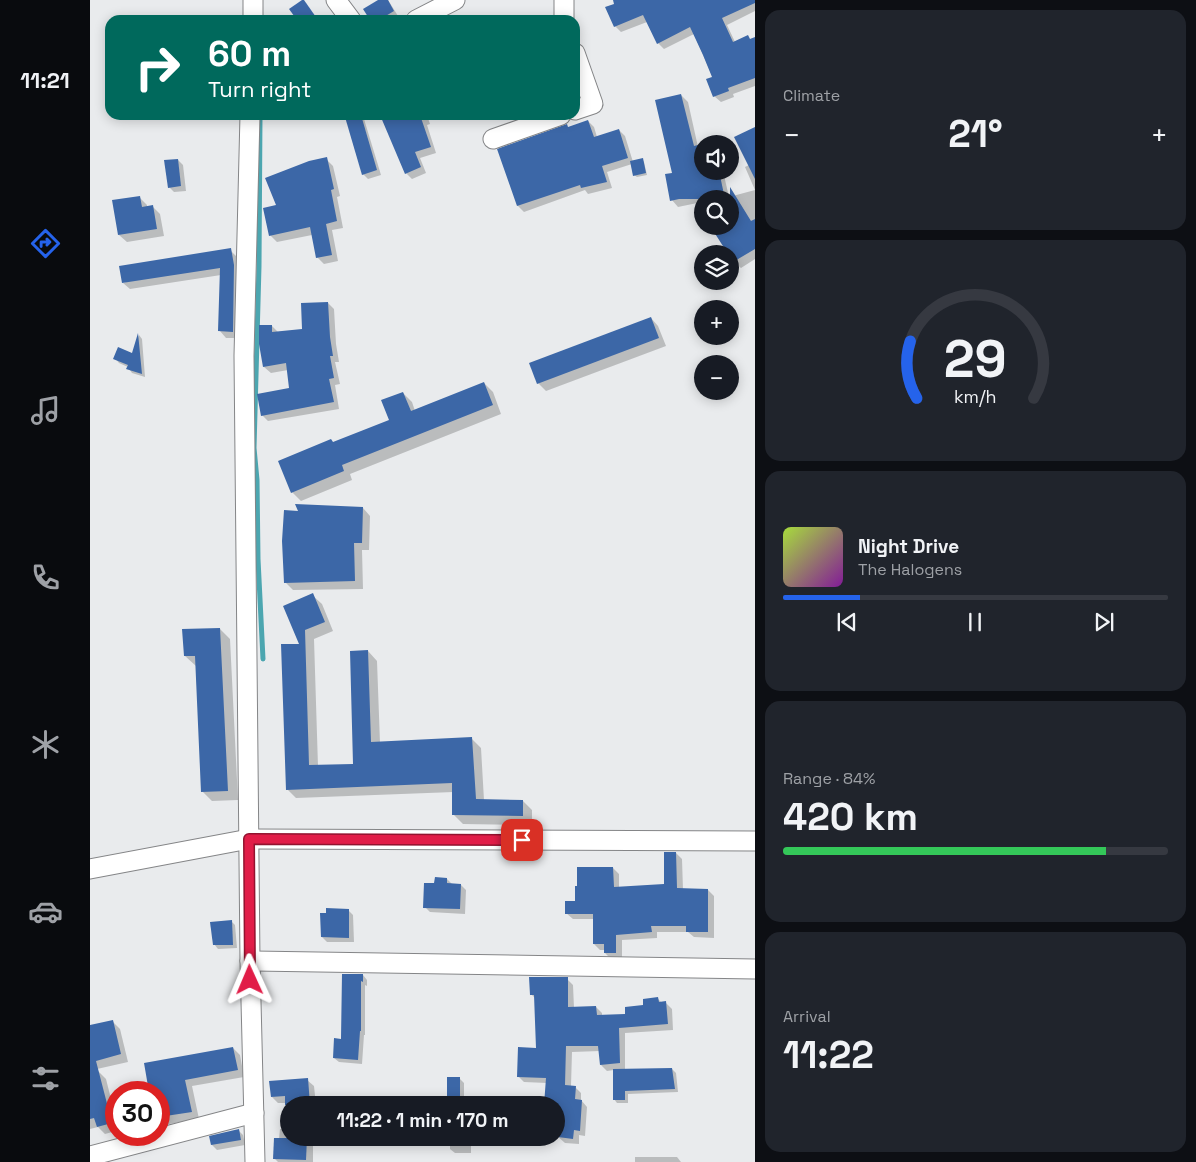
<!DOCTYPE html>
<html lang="en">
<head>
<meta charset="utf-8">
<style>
	body { margin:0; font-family:"Space Grotesk",sans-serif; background:#20242c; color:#f1f3f6; height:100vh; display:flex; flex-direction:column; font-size:19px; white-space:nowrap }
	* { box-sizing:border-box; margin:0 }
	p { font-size:16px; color:#9ea1a6 }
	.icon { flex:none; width:28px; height:28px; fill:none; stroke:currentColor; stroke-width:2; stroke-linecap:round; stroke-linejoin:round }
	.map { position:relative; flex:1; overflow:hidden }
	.side { display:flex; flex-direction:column; gap:10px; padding:10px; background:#0d0f14; width:441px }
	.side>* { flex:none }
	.hud { position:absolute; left:15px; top:15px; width:475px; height:105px; border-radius:15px; box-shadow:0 2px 12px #0003; background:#00695c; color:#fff; overflow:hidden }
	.buttons { position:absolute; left:604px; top:135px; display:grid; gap:10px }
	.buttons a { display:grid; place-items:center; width:45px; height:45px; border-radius:50%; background:#171b24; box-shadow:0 2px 12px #0003; font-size:25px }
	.speed { position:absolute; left:15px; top:1081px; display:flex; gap:10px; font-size:25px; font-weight:700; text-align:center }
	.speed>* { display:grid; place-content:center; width:65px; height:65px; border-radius:50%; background:#171b24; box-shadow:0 2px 12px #0003; line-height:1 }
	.speed .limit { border:8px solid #d22; background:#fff; color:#111 }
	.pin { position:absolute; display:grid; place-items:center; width:42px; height:42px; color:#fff; margin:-21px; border-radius:10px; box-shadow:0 2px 8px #0006 }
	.me { position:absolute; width:55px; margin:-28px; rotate:359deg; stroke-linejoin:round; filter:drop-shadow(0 0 4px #0008) }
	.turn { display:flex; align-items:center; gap:18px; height:105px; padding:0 20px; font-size:22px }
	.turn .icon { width:65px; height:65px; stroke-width:2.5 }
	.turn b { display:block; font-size:35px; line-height:42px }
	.big { font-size:38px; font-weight:700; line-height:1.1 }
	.side .widget { flex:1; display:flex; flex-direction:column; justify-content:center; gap:8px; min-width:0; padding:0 18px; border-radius:15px; background:#20242c }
	.side .dial { align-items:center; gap:0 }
	.dial svg { height:130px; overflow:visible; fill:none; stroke:#363941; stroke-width:7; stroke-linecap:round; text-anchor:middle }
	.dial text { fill:#f1f3f6; stroke:none }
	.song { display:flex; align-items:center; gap:15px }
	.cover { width:60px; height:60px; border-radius:8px; background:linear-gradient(135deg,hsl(80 70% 55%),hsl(290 70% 35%)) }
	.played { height:5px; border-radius:2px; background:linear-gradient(90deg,#2563eb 20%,#363941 20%) }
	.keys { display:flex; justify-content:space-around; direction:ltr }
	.heat { display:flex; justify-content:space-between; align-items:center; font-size:28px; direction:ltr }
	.charge { height:8px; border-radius:4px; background:linear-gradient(90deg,#34c759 84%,#363941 0) }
	.trip { position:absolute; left:190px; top:1096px; width:285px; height:50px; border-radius:25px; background:#171b24; box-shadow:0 2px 12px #0003; font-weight:700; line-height:50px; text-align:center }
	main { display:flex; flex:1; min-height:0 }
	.tabs { display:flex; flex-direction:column; width:90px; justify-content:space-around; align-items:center; background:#090b0e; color:#9ea1a6 }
	.tabs .icon { width:35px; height:35px }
	.tabs .current { color:#2563eb }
	.tabs b { font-size:22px; color:#f1f3f6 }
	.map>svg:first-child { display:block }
</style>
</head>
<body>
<main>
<nav class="tabs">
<b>11:21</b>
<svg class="icon current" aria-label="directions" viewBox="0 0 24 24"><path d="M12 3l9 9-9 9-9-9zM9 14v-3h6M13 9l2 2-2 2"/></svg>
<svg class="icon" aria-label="music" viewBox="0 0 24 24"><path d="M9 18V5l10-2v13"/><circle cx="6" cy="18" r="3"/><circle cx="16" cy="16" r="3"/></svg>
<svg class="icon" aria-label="phone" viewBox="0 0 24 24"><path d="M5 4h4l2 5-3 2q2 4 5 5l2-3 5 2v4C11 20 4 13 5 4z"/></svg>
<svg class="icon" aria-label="climate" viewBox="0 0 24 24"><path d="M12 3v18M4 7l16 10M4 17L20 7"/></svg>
<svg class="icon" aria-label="car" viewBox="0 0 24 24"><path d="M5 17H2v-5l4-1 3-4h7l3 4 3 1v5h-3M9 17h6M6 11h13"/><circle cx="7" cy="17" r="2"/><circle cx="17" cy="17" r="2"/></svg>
<svg class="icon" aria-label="filters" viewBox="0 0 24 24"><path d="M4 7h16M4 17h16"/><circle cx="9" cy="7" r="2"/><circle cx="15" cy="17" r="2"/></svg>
</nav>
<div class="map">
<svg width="665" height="1162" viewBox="0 0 665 1162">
	<rect width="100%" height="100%" fill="#e9ebed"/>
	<g fill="#0003">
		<polygon points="290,0 298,0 308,16 302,20 282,20"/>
		<polygon points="524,0 665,0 665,11 637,25 645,42 665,38 665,86 643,94 644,97 631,102 624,96 623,78 604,34 574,49 568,43 557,22 531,32 525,26 526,4"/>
		<polygon points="591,95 598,102 608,147 612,146 612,171 633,171 639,197 665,190 655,167 659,165 665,128 665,259 651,268 644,262 628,235 625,226 640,226 640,199 612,199 612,202 588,207 582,200"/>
		<polygon points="266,115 271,115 274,119 291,175 278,179 273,174"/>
		<polygon points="291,115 337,115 340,124 337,125 346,153 330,158 336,173 322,179 316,173"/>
		<polygon points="498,121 504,127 507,137 529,130 535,136 543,162 552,160 554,162 557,175 547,177 544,175 542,164 517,172 522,188 498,194 495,190 434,212 428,206 409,150"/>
		<polygon points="236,159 243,166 250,196 247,197 253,228 242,230 248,261 234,264 227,257 222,235 187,242 180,235 188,206"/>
		<polygon points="88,160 93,165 96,191 84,192 79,187"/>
		<polygon points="49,197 57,205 57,207 62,206 70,214 74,236 37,242 29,235"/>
		<polygon points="140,250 147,257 149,338 136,338 130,331 131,275 40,289 33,283"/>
		<polygon points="238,303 244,309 246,344 249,362 245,362 250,384 245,385 249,409 178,421 172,415 201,389 198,370 181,373 174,367 182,326 188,332 213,330"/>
		<polygon points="561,318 568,326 576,346 456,391 448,383"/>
		<polygon points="49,335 52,339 55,377 42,373 38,367 29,363 25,358 43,354"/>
		<polygon points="394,383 403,392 411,414 260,474 262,480 211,501 202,492 244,443 300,421 313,393 322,402 325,411"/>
		<polygon points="273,508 280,516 279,550 272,550 273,589 203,590 195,582"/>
		<polygon points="222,595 232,604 243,631 224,639 228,766 264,765 278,651 287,661 290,743 382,739 391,748 394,800 433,801 442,810 442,825 373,824 364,815 364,792 206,798 197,789 211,645"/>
		<polygon points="130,629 140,639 148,800 122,801 112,791 106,666 95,656"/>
		<polygon points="586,853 592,859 593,890 618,890 624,896 624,938 604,937 598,932 567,932 567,938 532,940 532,959 521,959 515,953 515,950 510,950 504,944 504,919 483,919 476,913 523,868 529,874 529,888 576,885"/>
		<polygon points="357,879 362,884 371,885 376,890 375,914 340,912 335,907 346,884"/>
		<polygon points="258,910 263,915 264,942 237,942 232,937"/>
		<polygon points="141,921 145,925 147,948 128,949 124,944"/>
		<polygon points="273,975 277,980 277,986 275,985 275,1035 274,1035 272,1064 249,1062 244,1058 252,1040"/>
		<polygon points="477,979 483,985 484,1008 506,1007 512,1013 512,1016 537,1015 568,999 572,1003 576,1003 582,1009 583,1030 535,1033 535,1070 582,1069 586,1073 588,1092 538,1094 538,1103 527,1103 524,1099 524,1070 517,1071 511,1065 510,1051 482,1052 481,1086 485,1087 491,1093 491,1100 497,1107 495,1136 489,1135 489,1144 475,1143 466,1135 466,1113 468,1111 466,1111 466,1105 455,1105 457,1083 434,1082 428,1076 447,1049 446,999 441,994"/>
		<polygon points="22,1021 30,1029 38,1062 7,1069 0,1062 0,1027"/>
		<polygon points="143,1048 150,1055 154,1077 102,1086 109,1119 73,1125 69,1121 69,1092 61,1092 55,1064"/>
		<polygon points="8,1071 16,1079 26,1119 26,1131 15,1134 8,1127 0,1129 0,1073"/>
		<polygon points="358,1078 369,1078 374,1083 374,1105 359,1105"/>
		<polygon points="217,1080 224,1086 226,1105 199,1105 199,1128 197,1103 188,1103 182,1097"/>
		<polygon points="190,1129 199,1129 199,1138 223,1138 223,1162 188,1162 184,1158 189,1139"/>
		<polygon points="148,1130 153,1135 155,1145 127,1150 122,1145 121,1137"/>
		<polygon points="360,1138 398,1138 398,1143 381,1144 381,1153 365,1153 360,1149"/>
		<polygon points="545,1157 587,1157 591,1162 545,1162"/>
	</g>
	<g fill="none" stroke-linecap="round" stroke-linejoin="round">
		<polyline stroke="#4ca6b0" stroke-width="5" points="170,115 169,266 164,448 167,480 168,559 173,659"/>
	</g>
	<g fill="#3c67a7">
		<polygon points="212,0 214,0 228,20 207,20 199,9"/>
		<polygon points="288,0 298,0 304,11 289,20 280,20 273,9"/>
		<polygon points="523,0 665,0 665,3 632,18 643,42 658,35 660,39 665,37 665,78 638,88 639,91 623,97 616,79 622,77 613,55 600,27 567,44 553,15 524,27 515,7 524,4"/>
		<polygon points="591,94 604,146 612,144 612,171 629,171 635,199 589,199 580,201 575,174 582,173 565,100"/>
		<polygon points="262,115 271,115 287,170 272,175 255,117"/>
		<polygon points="290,115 330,115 341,147 325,152 331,167 315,174"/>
		<polygon points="498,120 504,137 529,129 538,158 512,166 517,182 491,188 490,185 427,206 407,149 477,124 478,127"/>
		<polygon points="665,127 665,179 644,137"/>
		<polygon points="237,157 244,189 241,190 247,221 236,224 242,255 226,258 220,227 179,236 173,208 186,205 175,178 219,161"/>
		<polygon points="553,158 556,173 543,176 540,161"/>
		<polygon points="88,159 91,186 78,188 74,160"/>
		<polygon points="640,187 661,221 665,219 665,249 643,262 640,254 638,254 624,232 633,226 640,226"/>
		<polygon points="50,196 52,207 63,205 67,229 28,235 22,200"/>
		<polygon points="141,248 144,265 143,332 128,331 130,268 32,283 29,266"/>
		<polygon points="238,302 240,337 243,356 240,356 244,378 239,379 244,402 171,416 167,394 199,388 196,363 173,367 169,344 169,325 182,325 182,332 212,329 211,303"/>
		<polygon points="561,317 569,338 447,384 439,363"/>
		<polygon points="48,333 52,374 36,369 38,365 23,359 28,347 42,353"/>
		<polygon points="394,382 403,405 252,465 254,471 201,493 188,461 241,439 243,442 299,420 291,400 313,392 321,411"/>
		<polygon points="205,504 273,507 272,543 264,543 265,581 194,583 192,541 194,510 208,511"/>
		<polygon points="223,593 235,622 215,630 219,765 263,764 260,651 278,650 281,742 382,737 386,799 433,800 433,816 362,815 362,783 196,790 191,644 209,644 193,606"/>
		<polygon points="130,628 138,791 111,792 105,656 94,656 92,629"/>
		<polygon points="574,852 586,852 587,888 618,889 618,932 596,932 596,926 561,926 562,932 526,935 526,953 514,953 514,944 503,944 503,914 475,914 475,901 485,901 485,886 487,886 487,867 523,867 524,887 574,884"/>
		<polygon points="345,877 357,878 357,883 371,884 370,909 333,908 334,883 344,883"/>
		<polygon points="236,908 259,909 259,938 231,937 230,913 236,913"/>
		<polygon points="142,920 143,945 123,945 120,922"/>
		<polygon points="252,974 273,974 273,982 271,981 271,1031 270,1031 268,1060 243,1058 244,1038 251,1039"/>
		<polygon points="439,977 478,977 478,1007 506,1006 507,1015 535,1014 535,1007 553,1005 553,999 568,997 569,1002 576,1001 578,1024 529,1028 530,1063 510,1065 508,1046 476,1046 475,1085 486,1086 485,1099 492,1100 490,1131 484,1130 483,1139 468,1137 466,1105 454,1105 456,1078 427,1077 428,1047 446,1048 444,995 440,995"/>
		<polygon points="23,1020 31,1054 6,1061 22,1123 7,1127 4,1118 0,1119 0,1025"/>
		<polygon points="143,1047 148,1070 95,1080 102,1112 69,1117 69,1092 59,1092 54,1063"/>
		<polygon points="582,1068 585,1089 535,1091 535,1100 523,1100 523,1069"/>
		<rect x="357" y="1077" width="13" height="21"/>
		<polygon points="218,1078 220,1105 195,1105 195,1096 181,1097 179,1081"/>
		<polygon points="149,1129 151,1140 121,1145 119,1136"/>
		<polygon points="184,1138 217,1138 216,1160 183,1159"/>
	</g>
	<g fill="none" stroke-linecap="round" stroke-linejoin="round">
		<defs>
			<g id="street">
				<polyline points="246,0 261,20"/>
				<polyline points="474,0 474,20"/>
				<polyline points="163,20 163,0"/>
				<polyline points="326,20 365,0"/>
				<polyline points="485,53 503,104 485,110"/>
				<polyline points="160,115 154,356 160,961 165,1162"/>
				<polyline points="403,139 471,115"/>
				<polyline points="0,869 159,839 665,841"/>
				<polyline points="160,961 665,969"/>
				<polyline points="0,1156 164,1113"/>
			</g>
		</defs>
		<use href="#street" stroke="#848587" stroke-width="21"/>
		<use href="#street" stroke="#fff" stroke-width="19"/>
	</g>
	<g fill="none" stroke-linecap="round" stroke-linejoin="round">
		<defs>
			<polyline id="route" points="160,980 159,839 432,840"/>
		</defs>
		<use href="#route" stroke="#92132f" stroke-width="12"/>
		<use href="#route" stroke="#e11d48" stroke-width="9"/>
	</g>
</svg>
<div class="buttons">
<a><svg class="icon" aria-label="sound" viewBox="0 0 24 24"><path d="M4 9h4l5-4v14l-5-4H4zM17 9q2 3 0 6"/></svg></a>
<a><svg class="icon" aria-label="search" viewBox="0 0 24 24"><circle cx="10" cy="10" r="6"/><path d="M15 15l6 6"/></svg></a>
<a><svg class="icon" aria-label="layers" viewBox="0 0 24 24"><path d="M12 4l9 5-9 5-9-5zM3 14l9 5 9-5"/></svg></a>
<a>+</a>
<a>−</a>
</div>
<div class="speed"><div class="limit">30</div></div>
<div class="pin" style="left:432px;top:840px;background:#d93025"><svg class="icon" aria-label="arrive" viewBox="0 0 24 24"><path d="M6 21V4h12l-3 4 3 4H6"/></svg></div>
<svg class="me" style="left:160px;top:980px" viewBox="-20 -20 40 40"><path d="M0-17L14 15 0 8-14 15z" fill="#e11d48" stroke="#fff" stroke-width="4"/></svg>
<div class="trip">11:22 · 1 min · 170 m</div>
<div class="hud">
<div class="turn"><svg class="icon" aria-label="right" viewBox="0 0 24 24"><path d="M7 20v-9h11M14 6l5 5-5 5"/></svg><div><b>60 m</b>Turn right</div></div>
</div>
</div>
<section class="side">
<div class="widget"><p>Climate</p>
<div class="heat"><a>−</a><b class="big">21°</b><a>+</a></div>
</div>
<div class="widget dial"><svg viewBox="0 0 100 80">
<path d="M14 69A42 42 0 1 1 86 69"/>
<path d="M14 69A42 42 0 0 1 10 34" stroke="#2563eb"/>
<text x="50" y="56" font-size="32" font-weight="700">29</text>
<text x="50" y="72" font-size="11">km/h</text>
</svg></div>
<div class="widget">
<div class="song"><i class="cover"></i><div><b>Night Drive</b><p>The Halogens</p></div></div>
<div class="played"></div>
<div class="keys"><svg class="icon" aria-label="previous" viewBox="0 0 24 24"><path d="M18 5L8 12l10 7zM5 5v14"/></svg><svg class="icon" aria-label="pause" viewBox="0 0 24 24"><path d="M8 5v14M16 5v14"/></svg><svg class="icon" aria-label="next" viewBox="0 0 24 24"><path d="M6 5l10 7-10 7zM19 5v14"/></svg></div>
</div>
<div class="widget"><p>Range · 84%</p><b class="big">420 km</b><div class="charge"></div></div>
<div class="widget"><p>Arrival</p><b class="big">11:22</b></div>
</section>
</main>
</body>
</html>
